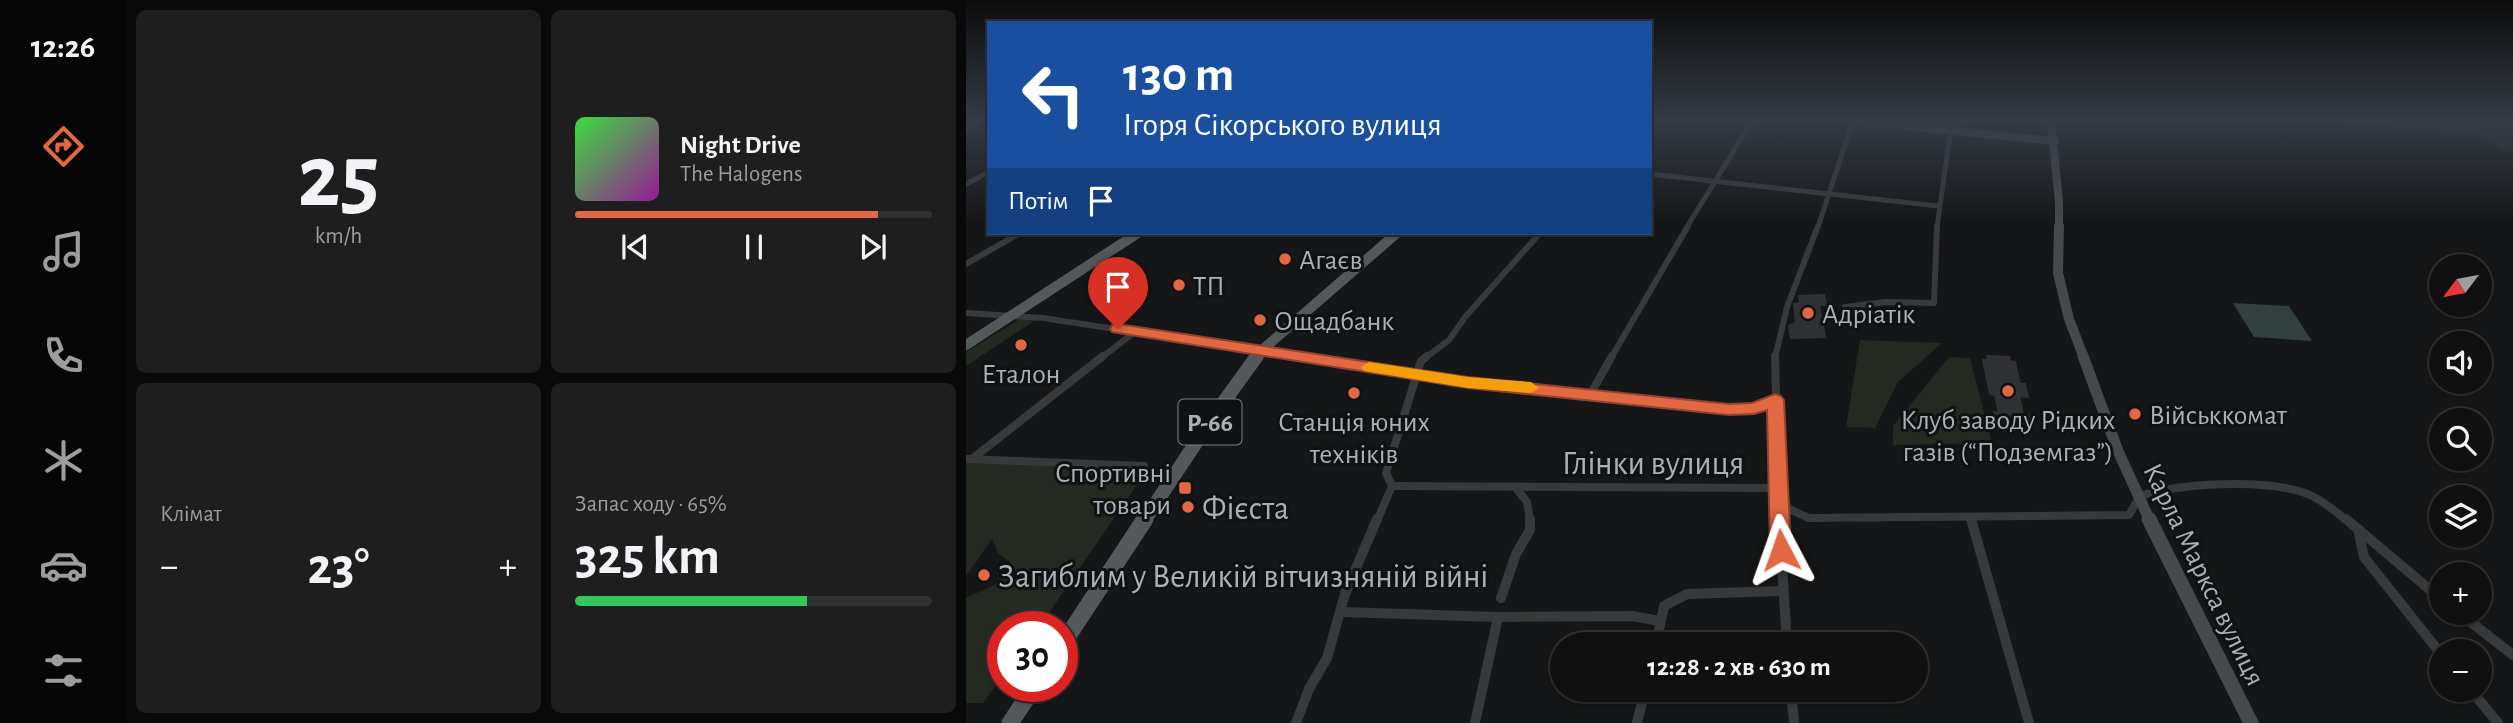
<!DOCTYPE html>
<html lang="uk">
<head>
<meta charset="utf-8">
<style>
	body { margin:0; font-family:"Alegreya Sans",sans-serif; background:#1e1e1f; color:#f1f3f6; height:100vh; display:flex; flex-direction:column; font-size:26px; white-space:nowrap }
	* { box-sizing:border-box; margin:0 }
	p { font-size:23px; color:#9c9d9f }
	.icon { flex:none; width:38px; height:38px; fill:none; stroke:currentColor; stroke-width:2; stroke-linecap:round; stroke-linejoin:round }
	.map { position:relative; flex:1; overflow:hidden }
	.details { display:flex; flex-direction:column; gap:10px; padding:10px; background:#090909; width:840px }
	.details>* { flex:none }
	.hud { position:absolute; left:21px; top:21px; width:665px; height:214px; border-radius:0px; box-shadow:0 2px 5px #0004,0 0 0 2px #303031; background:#1a4fa0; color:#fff; overflow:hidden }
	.needle { width:46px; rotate:238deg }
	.controls { position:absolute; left:1463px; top:254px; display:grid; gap:14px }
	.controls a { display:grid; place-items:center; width:63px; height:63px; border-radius:50%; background:#101011; box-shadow:0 2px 5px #0004,0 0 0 2px #303031; font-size:35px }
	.speed { position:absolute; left:21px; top:611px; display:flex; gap:14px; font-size:35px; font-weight:700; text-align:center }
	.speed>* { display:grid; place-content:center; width:91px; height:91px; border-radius:50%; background:#101011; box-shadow:0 2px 5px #0004,0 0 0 2px #303031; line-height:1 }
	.speed .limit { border:10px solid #d22; background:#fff; color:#111 }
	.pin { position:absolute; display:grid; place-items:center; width:60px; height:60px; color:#fff; margin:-72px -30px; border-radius:50% 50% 50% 0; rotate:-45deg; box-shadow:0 0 7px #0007 }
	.pin .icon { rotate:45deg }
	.me { position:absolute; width:77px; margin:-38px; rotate:356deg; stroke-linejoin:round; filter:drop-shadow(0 0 5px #0008) }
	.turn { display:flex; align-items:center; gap:24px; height:147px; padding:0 21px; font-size:32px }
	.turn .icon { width:91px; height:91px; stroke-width:2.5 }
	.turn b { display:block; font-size:49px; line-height:60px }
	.then { display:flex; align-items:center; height:66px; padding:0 21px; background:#0003; gap:14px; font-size:26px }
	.big { font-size:52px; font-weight:700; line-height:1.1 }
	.details .tile { flex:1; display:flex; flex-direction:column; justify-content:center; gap:10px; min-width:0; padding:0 24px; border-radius:10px; background:#1e1e1f }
	.details .dial { align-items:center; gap:0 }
	.dial b { font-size:91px; line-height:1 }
	.song { display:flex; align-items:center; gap:21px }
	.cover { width:84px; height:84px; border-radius:10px; background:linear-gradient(135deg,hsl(120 70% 55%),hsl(300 70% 35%)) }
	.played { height:7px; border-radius:4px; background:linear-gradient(90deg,#e16843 85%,#303031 85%) }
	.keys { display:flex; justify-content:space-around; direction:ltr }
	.heat { display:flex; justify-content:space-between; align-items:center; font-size:38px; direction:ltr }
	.charge { height:10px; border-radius:5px; background:linear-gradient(90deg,#34c759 65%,#303031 0) }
	.details .tiles { flex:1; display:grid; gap:10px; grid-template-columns:repeat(2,1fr) }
	.trip { position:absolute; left:584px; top:632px; width:378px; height:70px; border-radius:35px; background:#101011; box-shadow:0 2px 5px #0004,0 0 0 2px #303031; font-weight:700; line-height:70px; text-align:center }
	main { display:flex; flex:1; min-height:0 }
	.tabs { display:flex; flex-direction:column; width:126px; justify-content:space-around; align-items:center; background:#060607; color:#9c9d9f }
	.tabs .icon { width:49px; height:49px }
	.tabs .current { color:#e16843 }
	.tabs b { font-size:32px; color:#f1f3f6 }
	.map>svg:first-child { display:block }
</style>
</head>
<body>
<main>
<nav class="tabs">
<b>12:26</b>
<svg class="icon current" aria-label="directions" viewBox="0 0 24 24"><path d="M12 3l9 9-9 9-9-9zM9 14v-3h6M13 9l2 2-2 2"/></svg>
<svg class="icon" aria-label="music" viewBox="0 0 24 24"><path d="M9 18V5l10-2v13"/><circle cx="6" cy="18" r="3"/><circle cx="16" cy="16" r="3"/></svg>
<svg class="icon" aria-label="phone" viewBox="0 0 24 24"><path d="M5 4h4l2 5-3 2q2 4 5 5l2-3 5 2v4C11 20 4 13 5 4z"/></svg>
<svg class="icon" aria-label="climate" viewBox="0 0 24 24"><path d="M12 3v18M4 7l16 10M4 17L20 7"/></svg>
<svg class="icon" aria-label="car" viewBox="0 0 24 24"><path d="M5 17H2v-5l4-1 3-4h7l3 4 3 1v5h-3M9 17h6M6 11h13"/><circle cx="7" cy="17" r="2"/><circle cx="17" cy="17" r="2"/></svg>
<svg class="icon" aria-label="filters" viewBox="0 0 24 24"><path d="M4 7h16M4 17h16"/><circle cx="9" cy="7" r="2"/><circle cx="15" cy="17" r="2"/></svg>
</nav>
<section class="details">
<div class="tiles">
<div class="tile dial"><b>25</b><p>km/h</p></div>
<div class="tile">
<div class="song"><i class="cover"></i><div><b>Night Drive</b><p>The Halogens</p></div></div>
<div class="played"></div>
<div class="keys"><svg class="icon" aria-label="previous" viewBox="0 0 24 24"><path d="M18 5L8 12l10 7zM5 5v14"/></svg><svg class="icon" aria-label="pause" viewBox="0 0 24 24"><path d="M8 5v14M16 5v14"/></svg><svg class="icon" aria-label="next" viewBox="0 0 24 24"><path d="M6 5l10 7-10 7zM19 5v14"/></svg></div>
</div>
<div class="tile"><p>Клімат</p>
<div class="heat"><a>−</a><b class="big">23°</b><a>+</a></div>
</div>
<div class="tile"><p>Запас ходу · 65%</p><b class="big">325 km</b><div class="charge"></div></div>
</div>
</section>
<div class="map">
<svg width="1547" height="723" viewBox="0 0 1547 723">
	<rect width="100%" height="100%" fill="#151617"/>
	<g fill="#242922">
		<polygon points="1377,121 1547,121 1547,154 1506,133 1479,134"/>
		<polygon points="54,319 68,321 0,366 0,352"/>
		<polygon points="894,340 976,343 932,382 909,428 880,427"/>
		<polygon points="983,357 1004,358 1026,443 927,445 927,426"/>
		<polygon points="0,462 181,470 74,626 37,626 37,676 17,703 0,703 0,598 28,585 46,564 32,553 26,539 0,576"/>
	</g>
	<polygon fill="#324040" points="1267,303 1323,306 1346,341 1288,337"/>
	<g fill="#303133" stroke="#2f3133" stroke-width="2">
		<polygon points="858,295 860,305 853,305 859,337 825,338 823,326 830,322 828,304 834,303 833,296"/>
		<polygon points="1021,356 1043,357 1044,361 1049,362 1054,384 1059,384 1062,397 1053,396 1057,414 1062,414 1065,426 1030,424 1028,412 1033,413 1029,395 1024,394 1017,360 1022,360"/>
	</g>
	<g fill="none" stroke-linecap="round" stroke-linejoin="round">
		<g stroke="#37393b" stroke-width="5">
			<polyline points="0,129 16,121"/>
			<polyline points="684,174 972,206"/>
			<polyline points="0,184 23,172"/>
			<polyline points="721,227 786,121"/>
			<polyline points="852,227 887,121"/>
			<polyline points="971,227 986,121"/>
		</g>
		<g stroke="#37393b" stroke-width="6">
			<polyline points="0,264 54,233"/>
			<polyline points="879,307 920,302 968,303 971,226"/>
			<polyline points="0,313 77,318 340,358"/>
			<polyline points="135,358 170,331"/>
			<polyline points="459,358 483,340 500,316 574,233"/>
			<polyline points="645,358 722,226"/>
			<polyline points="809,358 821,307 852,226"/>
		</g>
		<g stroke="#37393b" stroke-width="8">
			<polyline points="329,356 502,383 763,409 788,409 809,400"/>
			<polyline points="809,356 813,521"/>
			<polyline points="624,395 646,356"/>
			<polyline points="0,459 178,466"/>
			<polyline points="6,459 137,356"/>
			<path d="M426,486L802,488L811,489L823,509L843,518L1163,515L1174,496C1215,483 1295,479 1336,492C1353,497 1368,511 1382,521"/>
			<polyline points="550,488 561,502 564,521"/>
			<polyline points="1004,517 1005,521"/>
			<polyline points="411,521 426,486 420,473 455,361 461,356"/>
		</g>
		<g stroke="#37393b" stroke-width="10">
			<polyline points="813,519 821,644"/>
			<polyline points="1005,519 1063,723"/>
			<polyline points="1380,519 1475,599"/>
			<polyline points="1392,529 1398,557 1475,654"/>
			<polyline points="535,598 550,554 564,530 564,519"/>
			<polyline points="375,612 532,617 666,616 694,621"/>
			<polyline points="1492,612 1547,655"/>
			<polyline points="690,644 698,606 721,594 817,591"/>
			<polyline points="825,690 828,723"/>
			<polyline points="1505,690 1532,723"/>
			<polyline points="330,723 343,689 361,658 379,594 411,519"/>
			<polyline points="509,723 532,617"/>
			<polyline points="671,723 679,690"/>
		</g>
		<g stroke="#45494b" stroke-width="8">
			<polyline points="889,121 1089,141"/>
			<polyline points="1085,121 1093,202 1093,227"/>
		</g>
		<polyline stroke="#45494b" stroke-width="10" points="1093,226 1092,273 1103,319 1118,358"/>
		<polyline stroke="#45494b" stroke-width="11" points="1117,356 1152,451 1184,521"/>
		<polyline stroke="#45494b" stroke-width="15" points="1183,519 1285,723"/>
		<g stroke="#53585a" stroke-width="10">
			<polyline points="0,345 172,233"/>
			<polyline points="290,358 296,350 431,233"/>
		</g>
		<polyline stroke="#53585a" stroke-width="14" points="178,521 249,414 291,356"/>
		<g stroke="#53585a" stroke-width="17">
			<polyline points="96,645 179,519"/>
			<polyline points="44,723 69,686"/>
		</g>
	</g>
	<linearGradient id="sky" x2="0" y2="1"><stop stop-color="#0c0c0d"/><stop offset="0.54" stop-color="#353c47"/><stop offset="1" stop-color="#353c47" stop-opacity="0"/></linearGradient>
	<rect width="1547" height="223" fill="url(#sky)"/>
	<polygon fill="#e16843" stroke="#92442c" stroke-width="2" points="152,324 502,377 763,404 786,403 809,394 815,396 818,400 825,550 822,555 815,558 807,555 804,550 801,410 788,414 763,415 502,388 146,332 144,329 146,325"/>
	<polygon fill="#f59e0b" points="403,362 502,377 565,382 573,388 565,393 502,388 398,371 395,367"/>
	<g fill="#e16843" stroke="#101112" stroke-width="2.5">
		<circle cx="319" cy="259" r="7"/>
		<circle cx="213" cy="285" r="7"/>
		<circle cx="842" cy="313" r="7"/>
		<circle cx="294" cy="320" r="7"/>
		<circle cx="55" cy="345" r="7"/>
		<circle cx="1042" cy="391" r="7"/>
		<circle cx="388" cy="393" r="7"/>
		<circle cx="1169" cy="414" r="7"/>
		<rect x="212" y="481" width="14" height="14" rx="3.5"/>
		<circle cx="222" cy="507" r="7"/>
		<circle cx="18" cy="575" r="7"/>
	</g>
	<g text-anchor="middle" stroke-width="6" stroke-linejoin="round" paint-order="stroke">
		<rect fill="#101112" stroke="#7a8285" stroke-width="2" x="212.5" y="399.5" width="63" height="45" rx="5"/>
		<g font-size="26" font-weight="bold" fill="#a8b2b6">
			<text x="244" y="431">Р-66</text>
		</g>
		<g font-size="28" fill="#a8b2b6" stroke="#101112" text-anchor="start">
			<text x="333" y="269">Агаєв</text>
			<text x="227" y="295">ТП</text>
			<text x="856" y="323">Адріатік</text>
			<text x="308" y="330">Ощадбанк</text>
			<text x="55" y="383" text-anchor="middle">Еталон</text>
			<text x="1183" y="424">Військкомат</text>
			<text x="1042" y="429" text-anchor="middle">Клуб заводу Рідких<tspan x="1042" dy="32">газів (“Подземгаз”)</tspan></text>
			<text x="388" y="431" text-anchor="middle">Станція юних<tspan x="388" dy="32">техніків</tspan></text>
			<text x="205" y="482" text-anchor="end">Спортивні<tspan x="205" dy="32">товари</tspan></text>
		</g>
		<g font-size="28" fill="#a8b2b6" stroke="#101112">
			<text transform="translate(1239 574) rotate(64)" y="10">Карла Маркса вулиця</text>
		</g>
		<g font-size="33" fill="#a8b2b6" stroke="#101112">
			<text x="687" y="474">Глінки вулиця</text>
		</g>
		<g font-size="33" fill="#a8b2b6" stroke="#101112" text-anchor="start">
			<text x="236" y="519">Фієста</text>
			<text x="32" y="587">Загиблим у Великій вітчизняній війні</text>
		</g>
	</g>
</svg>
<div class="controls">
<a><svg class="needle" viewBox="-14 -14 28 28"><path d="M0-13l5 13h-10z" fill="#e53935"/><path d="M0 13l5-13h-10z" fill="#9c9d9f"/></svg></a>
<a><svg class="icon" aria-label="sound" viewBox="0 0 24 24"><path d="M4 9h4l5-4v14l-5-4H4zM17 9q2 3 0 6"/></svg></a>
<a><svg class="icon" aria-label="search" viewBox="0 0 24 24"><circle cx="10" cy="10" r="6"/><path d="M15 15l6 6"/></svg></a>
<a><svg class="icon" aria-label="layers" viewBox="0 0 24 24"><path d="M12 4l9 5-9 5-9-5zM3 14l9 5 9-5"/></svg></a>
<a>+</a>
<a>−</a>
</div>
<div class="speed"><div class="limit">30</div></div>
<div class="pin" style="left:152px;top:329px;background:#d93025"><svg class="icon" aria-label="arrive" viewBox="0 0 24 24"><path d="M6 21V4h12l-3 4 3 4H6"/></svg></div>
<svg class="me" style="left:815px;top:550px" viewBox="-20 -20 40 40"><path d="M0-17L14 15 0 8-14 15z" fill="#e16843" stroke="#fff" stroke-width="4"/></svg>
<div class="trip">12:28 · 2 хв · 630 m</div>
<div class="hud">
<div class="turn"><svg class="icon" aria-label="left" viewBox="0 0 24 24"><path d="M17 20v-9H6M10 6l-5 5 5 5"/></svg><div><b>130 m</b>Ігоря Сікорського вулиця</div></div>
<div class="then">Потім<svg class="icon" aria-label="arrive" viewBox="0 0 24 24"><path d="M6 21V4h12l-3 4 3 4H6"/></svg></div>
</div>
</div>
</main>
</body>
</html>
